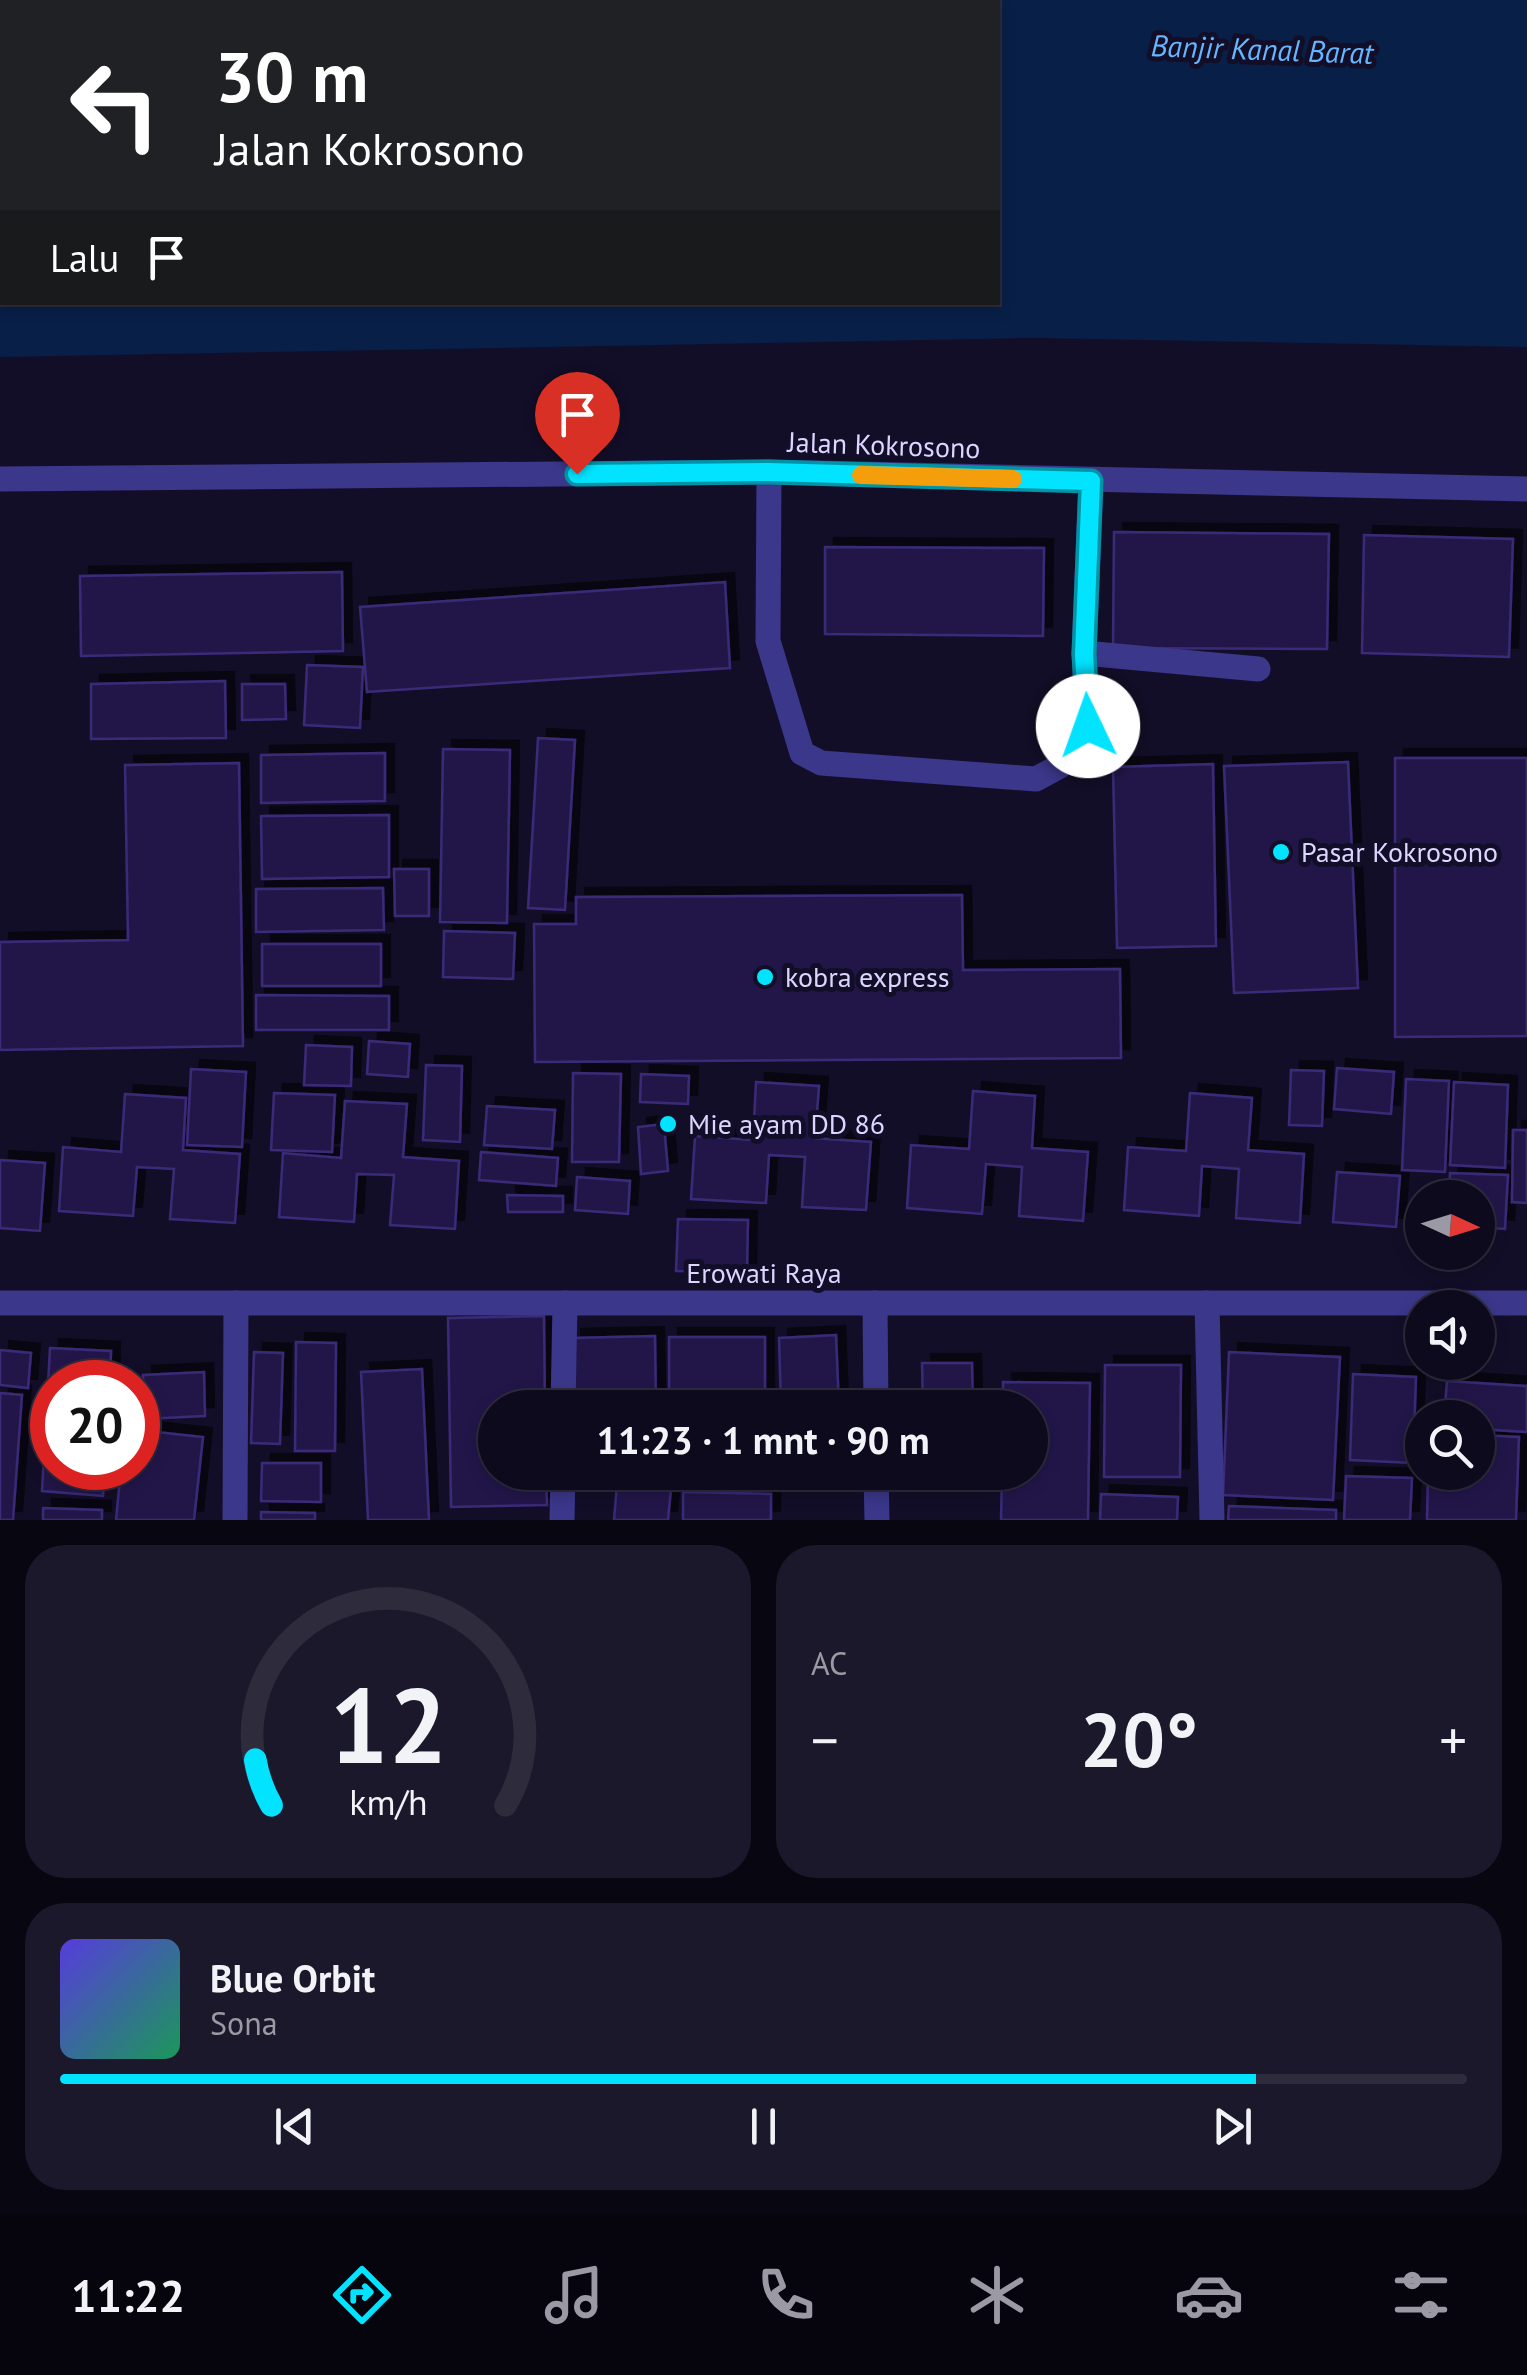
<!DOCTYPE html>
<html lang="id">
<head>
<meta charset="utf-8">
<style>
	body { margin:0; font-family:"PT Sans",sans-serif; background:#1c182b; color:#f1f3f6; height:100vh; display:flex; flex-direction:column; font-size:38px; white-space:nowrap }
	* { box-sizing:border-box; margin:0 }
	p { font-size:32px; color:#9b9aa4 }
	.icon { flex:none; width:55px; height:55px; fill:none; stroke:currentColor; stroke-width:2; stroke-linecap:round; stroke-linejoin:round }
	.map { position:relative; height:1520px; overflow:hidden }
	.side { display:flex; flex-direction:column; gap:25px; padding:25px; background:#080610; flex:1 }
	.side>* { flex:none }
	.guide { position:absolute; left:0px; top:0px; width:1000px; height:305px; box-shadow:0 5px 15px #0003,0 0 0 2px #2e2b3c; background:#202124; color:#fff; overflow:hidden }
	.needle { width:65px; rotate:94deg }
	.controls { position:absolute; left:1405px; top:1180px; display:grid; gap:20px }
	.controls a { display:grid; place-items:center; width:90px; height:90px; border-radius:50%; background:#0e0a1e; box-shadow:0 5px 15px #0003,0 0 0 2px #2e2b3c; font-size:50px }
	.speed { position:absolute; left:30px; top:1360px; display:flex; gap:20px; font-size:50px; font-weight:700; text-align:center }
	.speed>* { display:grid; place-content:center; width:130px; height:130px; border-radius:50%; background:#0e0a1e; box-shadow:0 5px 15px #0003,0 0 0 2px #2e2b3c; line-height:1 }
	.speed .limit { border:15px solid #d22; background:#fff; color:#111 }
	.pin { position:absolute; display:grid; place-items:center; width:85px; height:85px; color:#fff; margin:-102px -42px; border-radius:50% 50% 50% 0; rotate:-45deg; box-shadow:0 0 10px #0007 }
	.pin .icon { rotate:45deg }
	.me { position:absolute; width:110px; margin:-55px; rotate:357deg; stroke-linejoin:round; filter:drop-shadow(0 0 8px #0008) }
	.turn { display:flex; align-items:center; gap:35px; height:210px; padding:0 50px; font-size:45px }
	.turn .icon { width:130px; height:130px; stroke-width:2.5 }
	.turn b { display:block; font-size:70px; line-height:85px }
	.then { display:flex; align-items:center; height:95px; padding:0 50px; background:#0003; gap:20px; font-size:38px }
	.big { font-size:75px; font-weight:700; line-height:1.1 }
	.side .tile { flex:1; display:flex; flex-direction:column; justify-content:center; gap:15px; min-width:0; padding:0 35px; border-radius:40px; background:#1c182b }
	.side .dial { align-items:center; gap:0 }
	.dial svg { height:260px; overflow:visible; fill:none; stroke:#2e2b3c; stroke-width:7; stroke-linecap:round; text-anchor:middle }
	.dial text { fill:#f1f3f6; stroke:none }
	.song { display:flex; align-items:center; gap:30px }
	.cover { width:120px; height:120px; border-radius:15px; background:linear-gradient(135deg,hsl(250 70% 55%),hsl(150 70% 35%)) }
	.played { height:10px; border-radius:5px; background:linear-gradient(90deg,#02e3ff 85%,#2e2b3c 85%) }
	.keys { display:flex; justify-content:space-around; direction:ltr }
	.heat { display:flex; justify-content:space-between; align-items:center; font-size:55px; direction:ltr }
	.side .tiles { flex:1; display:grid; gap:25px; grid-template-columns:1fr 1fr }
	.tile:last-child { grid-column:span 2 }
	.trip { position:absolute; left:478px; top:1390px; width:570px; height:100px; border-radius:50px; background:#0e0a1e; box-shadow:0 5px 15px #0003,0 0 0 2px #2e2b3c; font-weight:700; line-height:100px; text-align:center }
	.tabs { display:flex; height:160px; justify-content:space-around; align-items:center; background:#06040c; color:#9b9aa4 }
	.tabs .icon { width:70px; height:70px }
	.tabs .active { color:#02e3ff }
	.tabs b { font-size:45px; color:#f1f3f6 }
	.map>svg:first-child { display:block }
</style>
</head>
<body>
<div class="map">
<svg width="1527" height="1520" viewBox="0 0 1527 1520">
	<defs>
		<filter id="shadow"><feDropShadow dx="9" dy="-9" stdDeviation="0" flood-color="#0009"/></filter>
	</defs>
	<rect width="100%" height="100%" fill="#130e28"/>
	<path fill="#081f48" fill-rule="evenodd" d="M0,0H1527V347L1036,338L0,357ZM2,2H998V302H2Z"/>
	<g fill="#24194a" stroke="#3a2a78" stroke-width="2.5" filter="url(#shadow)">
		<polygon points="1114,532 1329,534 1327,649 1113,648"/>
		<polygon points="1364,535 1513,539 1509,657 1362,653"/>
		<polygon points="825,547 1044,548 1043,636 825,634"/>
		<polygon points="342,572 343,651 81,656 80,576"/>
		<polygon points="725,582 730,668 367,692 360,607"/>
		<polygon points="307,665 363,667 360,728 304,725"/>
		<polygon points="225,681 226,738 91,739 91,684"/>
		<polygon points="242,684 285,684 286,719 242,720"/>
		<polygon points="538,738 575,740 565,910 528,908"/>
		<polygon points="443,749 510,750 507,923 440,922"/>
		<polygon points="385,753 385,801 261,803 261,755"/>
		<polygon points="1395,758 1527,758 1527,1036 1395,1037"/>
		<polygon points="1348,762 1358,988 1234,993 1224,766"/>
		<polygon points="239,763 243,1046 0,1050 0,942 128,940 125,765"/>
		<polygon points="1213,764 1216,946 1117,948 1113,767"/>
		<polygon points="389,815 389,877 262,879 261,816"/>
		<polygon points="394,869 429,869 429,916 395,916"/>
		<polygon points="383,888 384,930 256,932 256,889"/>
		<polygon points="962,895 963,970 1120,969 1121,1058 535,1062 534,924 576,924 576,897"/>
		<polygon points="444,931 515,933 513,979 443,977"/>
		<rect x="262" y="944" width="119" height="42"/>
		<polygon points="256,995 389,996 389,1030 256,1030"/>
		<polygon points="369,1041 410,1044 408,1077 367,1074"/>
		<polygon points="306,1045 352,1047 351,1086 304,1085"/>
		<polygon points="426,1065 462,1066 460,1142 423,1140"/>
		<polygon points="1337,1068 1394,1072 1391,1114 1334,1109"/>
		<polygon points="191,1069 246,1072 242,1147 187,1145"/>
		<polygon points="1291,1070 1324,1071 1322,1126 1289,1125"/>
		<polygon points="573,1073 621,1074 619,1162 572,1162"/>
		<polygon points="641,1074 689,1076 688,1104 640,1102"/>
		<polygon points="1406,1079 1449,1081 1445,1172 1402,1170"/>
		<polygon points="756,1082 819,1086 815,1138 871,1142 866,1210 802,1207 805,1157 769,1155 766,1203 691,1199 695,1136 753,1140"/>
		<polygon points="1454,1082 1508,1085 1505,1168 1450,1165"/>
		<polygon points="973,1091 1035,1096 1032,1148 1088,1152 1083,1221 1019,1216 1022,1167 986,1164 982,1214 907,1208 911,1145 969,1149"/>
		<polygon points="274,1093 335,1095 332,1152 271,1150"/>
		<polygon points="1190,1093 1252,1098 1248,1150 1304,1154 1300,1223 1236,1218 1239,1169 1202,1166 1199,1216 1124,1210 1128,1147 1186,1151"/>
		<polygon points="125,1094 186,1098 183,1150 240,1154 235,1223 170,1219 174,1169 137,1167 133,1216 59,1211 63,1147 121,1152"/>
		<polygon points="345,1101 407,1104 403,1157 459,1161 455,1229 390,1225 394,1175 357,1174 354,1222 279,1217 283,1153 341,1158"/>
		<polygon points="487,1106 555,1110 552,1149 484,1145"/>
		<polygon points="664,1124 668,1171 641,1174 638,1127"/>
		<polygon points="1513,1130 1527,1130 1527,1203 1512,1202"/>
		<polygon points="481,1152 558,1158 556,1186 479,1180"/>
		<polygon points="0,1160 45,1163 40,1231 0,1228"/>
		<polygon points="1337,1172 1400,1176 1396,1227 1333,1222"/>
		<polygon points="1450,1173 1508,1175 1505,1229 1478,1227 1478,1198 1449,1198"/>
		<polygon points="577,1177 630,1181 628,1214 575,1210"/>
		<polygon points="507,1195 563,1196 563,1212 508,1212"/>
		<polygon points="678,1219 748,1220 747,1272 676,1271"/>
		<polygon points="544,1316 545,1408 495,1408 495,1472 546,1472 547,1505 451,1507 448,1318"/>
		<polygon points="836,1335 839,1408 781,1408 779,1338"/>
		<polygon points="655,1336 656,1408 573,1408 572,1338"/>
		<rect x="669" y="1337" width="96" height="71"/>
		<polygon points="296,1342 336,1343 335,1451 295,1451"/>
		<polygon points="50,1348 111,1351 110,1382 52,1382 52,1468 105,1468 103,1496 42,1491"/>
		<polygon points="0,1350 31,1353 28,1388 0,1385"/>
		<polygon points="254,1352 283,1353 280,1444 251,1443"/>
		<polygon points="1229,1352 1340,1357 1333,1500 1223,1495"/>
		<polygon points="922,1363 972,1363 973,1408 923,1408"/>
		<polygon points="1105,1365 1181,1365 1180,1477 1104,1477"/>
		<polygon points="422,1369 429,1520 368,1520 361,1372"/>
		<polygon points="204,1372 205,1416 144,1419 143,1375"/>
		<polygon points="1353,1374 1416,1377 1413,1463 1350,1460"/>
		<polygon points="1447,1381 1527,1386 1527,1432 1478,1429 1478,1418 1444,1418"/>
		<polygon points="1003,1382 1090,1383 1088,1520 1001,1520 1002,1472 1030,1472 1030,1408 1003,1408"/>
		<polygon points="0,1393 22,1395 13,1520 0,1520"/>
		<polygon points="138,1430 203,1437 194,1520 116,1520 121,1468 138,1468"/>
		<polygon points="1478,1435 1519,1437 1516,1520 1427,1520 1428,1472 1478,1472"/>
		<polygon points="262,1463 321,1463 321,1502 261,1501"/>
		<polygon points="618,1472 672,1478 668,1520 614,1520"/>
		<polygon points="783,1472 841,1472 841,1486 784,1488"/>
		<polygon points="1346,1476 1412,1478 1410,1520 1344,1520"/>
		<polygon points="683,1492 771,1494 771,1520 683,1520"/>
		<polygon points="1101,1494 1178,1497 1177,1520 1100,1520"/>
		<polygon points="1229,1506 1336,1510 1336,1520 1228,1520"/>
		<polygon points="43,1508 102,1510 102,1520 43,1520"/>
		<polygon points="261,1512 315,1513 315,1520 261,1520"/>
	</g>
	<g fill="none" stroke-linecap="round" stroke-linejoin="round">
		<g stroke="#3b378a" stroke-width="25">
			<polyline points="769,472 768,641 802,753 821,763 1036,779 1060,766 1088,726 1084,653 1091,481"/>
			<polyline points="1084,653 1258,669"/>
		</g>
		<g stroke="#3b378a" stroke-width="25">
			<polyline points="0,1303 1527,1303"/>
			<polyline points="875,1303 876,1408"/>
			<polyline points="1207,1303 1212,1520"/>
			<polyline points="563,1408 565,1303"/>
			<polyline points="876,1472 877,1520"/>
			<polyline points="235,1520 236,1303"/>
			<polyline points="562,1520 563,1472"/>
		</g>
		<polyline stroke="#3b378a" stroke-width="25" points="0,479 769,472 1527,489"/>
	</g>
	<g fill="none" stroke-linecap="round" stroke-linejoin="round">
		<defs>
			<polyline id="route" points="577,474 769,472 1091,481 1084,654 1088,726"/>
		</defs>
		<use href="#route" stroke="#0194a6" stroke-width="25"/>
		<use href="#route" stroke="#02e3ff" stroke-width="18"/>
		<polyline stroke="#f59e0b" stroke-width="18" points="861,475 1013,479"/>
	</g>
	<g fill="#02e3ff" stroke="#130e28" stroke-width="4">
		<circle cx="1281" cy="852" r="10"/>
		<circle cx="765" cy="977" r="10"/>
		<circle cx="668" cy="1124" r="10"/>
	</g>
	<g text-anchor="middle" stroke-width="10" stroke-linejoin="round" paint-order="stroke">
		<g font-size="28" fill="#dbd6ff" stroke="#130e28">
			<text transform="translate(884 445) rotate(2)" y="10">Jalan Kokrosono</text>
			<text x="764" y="1283">Erowati Raya</text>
		</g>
		<g font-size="28" fill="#dbd6ff" stroke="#130e28" text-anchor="start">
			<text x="1301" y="862">Pasar Kokrosono</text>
			<text x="785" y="987">kobra express</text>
			<text x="688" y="1134">Mie ayam DD 86</text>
		</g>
		<g font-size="30" font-style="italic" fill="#64b6ff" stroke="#130e28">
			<text transform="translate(1262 50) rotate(2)" y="10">Banjir Kanal Barat</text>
		</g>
	</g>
</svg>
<div class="controls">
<a><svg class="needle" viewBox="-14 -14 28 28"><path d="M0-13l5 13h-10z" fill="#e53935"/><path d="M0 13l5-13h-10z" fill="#9b9aa4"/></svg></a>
<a><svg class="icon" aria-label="sound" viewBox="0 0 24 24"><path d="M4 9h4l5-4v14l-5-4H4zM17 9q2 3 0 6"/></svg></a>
<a><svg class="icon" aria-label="search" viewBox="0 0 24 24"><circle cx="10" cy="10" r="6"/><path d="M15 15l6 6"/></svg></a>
</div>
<div class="speed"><div class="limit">20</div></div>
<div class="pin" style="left:577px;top:474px;background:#d93025"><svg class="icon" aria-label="arrive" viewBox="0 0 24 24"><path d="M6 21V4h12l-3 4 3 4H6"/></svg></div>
<svg class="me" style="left:1088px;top:726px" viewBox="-20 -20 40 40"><circle r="19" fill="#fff"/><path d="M0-13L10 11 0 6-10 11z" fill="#02e3ff"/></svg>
<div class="trip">11:23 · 1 mnt · 90 m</div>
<div class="guide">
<div class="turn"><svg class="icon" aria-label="left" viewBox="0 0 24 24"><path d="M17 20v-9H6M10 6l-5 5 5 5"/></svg><div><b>30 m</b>Jalan Kokrosono</div></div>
<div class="then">Lalu<svg class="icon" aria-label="arrive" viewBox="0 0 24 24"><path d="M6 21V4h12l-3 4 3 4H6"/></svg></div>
</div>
</div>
<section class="side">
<div class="tiles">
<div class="tile dial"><svg viewBox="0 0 100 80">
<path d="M14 69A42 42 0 1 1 86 69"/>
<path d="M14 69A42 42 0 0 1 9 55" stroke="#02e3ff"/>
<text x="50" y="56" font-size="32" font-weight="700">12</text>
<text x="50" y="72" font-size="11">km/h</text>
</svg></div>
<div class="tile"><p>AC</p>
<div class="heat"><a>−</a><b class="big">20°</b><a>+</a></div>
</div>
<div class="tile">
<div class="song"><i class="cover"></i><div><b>Blue Orbit</b><p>Sona</p></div></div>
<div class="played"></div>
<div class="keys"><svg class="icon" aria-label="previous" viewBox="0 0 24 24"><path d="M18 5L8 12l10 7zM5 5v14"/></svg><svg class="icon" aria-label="pause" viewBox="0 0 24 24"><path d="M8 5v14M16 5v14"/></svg><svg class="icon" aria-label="next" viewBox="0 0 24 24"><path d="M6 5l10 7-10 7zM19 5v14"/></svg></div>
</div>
</div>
</section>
<nav class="tabs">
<b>11:22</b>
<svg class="icon active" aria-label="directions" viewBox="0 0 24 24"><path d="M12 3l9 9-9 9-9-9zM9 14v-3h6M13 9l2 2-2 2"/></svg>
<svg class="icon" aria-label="music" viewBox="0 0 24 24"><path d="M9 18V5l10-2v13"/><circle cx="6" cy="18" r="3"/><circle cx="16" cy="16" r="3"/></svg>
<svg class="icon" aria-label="phone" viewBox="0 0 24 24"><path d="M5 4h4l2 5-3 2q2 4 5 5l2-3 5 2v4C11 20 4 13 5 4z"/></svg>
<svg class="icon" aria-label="climate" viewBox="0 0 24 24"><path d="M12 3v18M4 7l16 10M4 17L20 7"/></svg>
<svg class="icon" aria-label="car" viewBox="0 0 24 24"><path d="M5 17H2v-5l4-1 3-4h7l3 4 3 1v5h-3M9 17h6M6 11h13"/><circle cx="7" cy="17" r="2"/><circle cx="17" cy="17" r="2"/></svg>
<svg class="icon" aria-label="filters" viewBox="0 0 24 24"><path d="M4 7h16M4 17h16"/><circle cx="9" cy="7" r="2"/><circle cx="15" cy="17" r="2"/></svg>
</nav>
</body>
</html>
